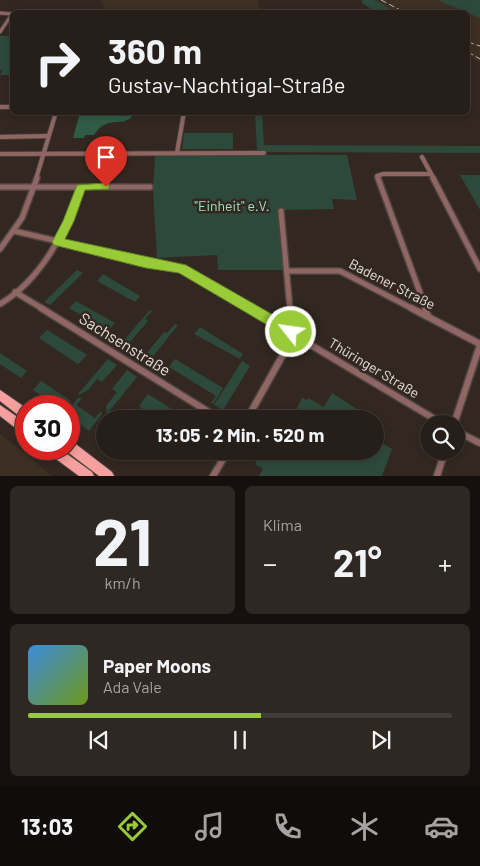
<!DOCTYPE html>
<html lang="de">
<head>
<meta charset="utf-8">
<style>
	body { margin:0; font-family:Barlow,sans-serif; background:#2e2722; color:#f1f3f6; height:100vh; display:flex; flex-direction:column; font-size:19px; white-space:nowrap }
	* { box-sizing:border-box; margin:0 }
	p { font-size:16px; color:#a4a2a2 }
	.icon { flex:none; width:28px; height:28px; fill:none; stroke:currentColor; stroke-width:2; stroke-linecap:round; stroke-linejoin:round }
	.map { position:relative; height:476px; overflow:hidden }
	.drawer { display:flex; flex-direction:column; gap:10px; padding:10px; background:#15100e; flex:1 }
	.drawer>* { flex:none }
	.guide { position:absolute; left:10px; top:10px; width:460px; height:105px; border-radius:8px; box-shadow:0 2px 8px #0003,0 0 0 1px #423c38; background:#261e19; color:#f1f3f6; overflow:hidden }
	.fabs { position:absolute; left:420px; top:415px; display:grid; gap:10px }
	.fabs a { display:grid; place-items:center; width:45px; height:45px; border-radius:50%; background:#261e19; box-shadow:0 2px 8px #0003,0 0 0 1px #423c38; font-size:25px }
	.speed { position:absolute; left:15px; top:395px; display:flex; gap:10px; font-size:25px; font-weight:700; text-align:center }
	.speed>* { display:grid; place-content:center; width:65px; height:65px; border-radius:50%; background:#261e19; box-shadow:0 2px 8px #0003,0 0 0 1px #423c38; line-height:1 }
	.speed .limit { border:8px solid #d22; background:#fff; color:#111 }
	.pin { position:absolute; display:grid; place-items:center; width:42px; height:42px; color:#fff; margin:-51px -21px; border-radius:50% 50% 50% 0; rotate:-45deg; box-shadow:0 0 5px #0007 }
	.pin .icon { rotate:45deg }
	.me { position:absolute; width:55px; margin:-28px; rotate:300deg; stroke-linejoin:round; filter:drop-shadow(0 0 4px #0008) }
	.turn { display:flex; align-items:center; gap:18px; height:105px; padding:0 15px; font-size:22px }
	.turn .icon { width:65px; height:65px; stroke-width:2.5 }
	.turn b { display:block; font-size:35px; line-height:42px }
	.big { font-size:38px; font-weight:700; line-height:1.1 }
	.drawer .widget { flex:1; display:flex; flex-direction:column; justify-content:center; gap:8px; min-width:0; padding:0 18px; border-radius:8px; background:#2e2722 }
	.drawer .dial { align-items:center; gap:0 }
	.dial b { font-size:65px; line-height:1 }
	.song { display:flex; align-items:center; gap:15px }
	.cover { width:60px; height:60px; border-radius:8px; background:linear-gradient(135deg,hsl(210 70% 55%),hsl(80 70% 35%)) }
	.played { height:5px; border-radius:2px; background:linear-gradient(90deg,#98cb37 55%,#423c38 55%) }
	.keys { display:flex; justify-content:space-around; direction:ltr }
	.heat { display:flex; justify-content:space-between; align-items:center; font-size:28px; direction:ltr }
	.drawer .tiles { flex:1; display:grid; gap:10px; grid-template-columns:1fr 1fr }
	.widget:last-child { grid-column:span 2 }
	.trip { position:absolute; left:96px; top:410px; width:288px; height:50px; border-radius:25px; background:#261e19; box-shadow:0 2px 8px #0003,0 0 0 1px #423c38; font-weight:700; line-height:50px; text-align:center }
	.dock { display:flex; height:80px; justify-content:space-around; align-items:center; background:#0f0c0a; color:#a4a2a2 }
	.dock .icon { width:35px; height:35px }
	.dock .current { color:#98cb37 }
	.dock b { font-size:22px; color:#f1f3f6 }
	.map>svg:first-child { display:block }
</style>
</head>
<body>
<div class="map">
<svg width="480" height="476" viewBox="0 0 480 476">
	<rect width="100%" height="100%" fill="#322821"/>
	<g fill="#3e2f24">
		<polygon points="102,0 258,0 260,12 271,12 101,12 104,4 101,4"/>
		<polygon points="375,0 480,0 480,63 468,55 468,12 396,12"/>
		<polygon points="0,434 18,448 52,476 0,476"/>
	</g>
	<g fill="#2d493b">
		<polygon points="362,0 375,0 396,12 376,12 362,3"/>
		<polygon points="439,0 480,0 480,18 442,2"/>
		<polygon points="0,36 12,36 12,75 0,75 3,70 0,70"/>
		<polygon points="255,113 262,113 264,145 480,146 480,153 263,152 257,150"/>
		<polygon points="184,133 233,133 233,149 182,149"/>
		<polygon points="155,155 347,155 357,200 332,199 334,209 283,210 284,270 218,270 217,255 157,258 153,190"/>
		<polygon points="460,175 480,175 480,210"/>
		<polygon points="77,270 83,273 50,305 44,302"/>
		<polygon points="103,274 140,296 135,302 97,281"/>
		<polygon points="76,301 115,323 108,331 69,308"/>
		<polygon points="150,310 152,311 145,319 148,321 123,350 118,347"/>
		<polygon points="175,324 178,325 147,364 141,360 164,332 167,333"/>
		<polygon points="200,327 243,354 240,359 194,334"/>
		<polygon points="47,330 87,355 78,364 39,338"/>
		<polygon points="0,353 27,371 21,378 0,364"/>
		<polygon points="108,359 117,365 102,382 97,379 88,390 79,395 78,394"/>
		<polygon points="175,359 223,388 213,404 211,403 216,396 169,367"/>
		<polygon points="242,361 250,366 223,410 214,405"/>
		<polygon points="127,370 137,377 107,414 106,406 117,392 112,389"/>
		<polygon points="41,381 71,401 67,406 55,406 33,390"/>
		<polygon points="332,393 372,419 292,419 302,398 307,400 308,398 324,407"/>
		<polygon points="148,394 187,419 158,419 139,406"/>
		<polygon points="78,398 82,398 76,405 95,418 101,411 102,414 89,431 69,416 69,409"/>
		<polygon points="375,439 392,449 382,476 259,476 263,469 255,464 262,451 375,451"/>
	</g>
	<path fill="#305c46" d="M80,113V112L133,113C130,125 116,120 106,124C100,126 97,131 94,135H85L84,138H73Z"/>
	<g fill="none" stroke-linecap="round" stroke-linejoin="round">
		<defs>
			<g id="street-far3">
				<polyline points="50,12 94,12"/>
				<polyline points="0,13 12,14"/>
				<polyline points="0,32 12,14"/>
			</g>
			<g id="street-far2">
				<polyline points="0,107 12,107"/>
				<polyline points="0,137 47,136"/>
				<polyline points="177,153 184,112"/>
				<polyline points="0,154 264,153"/>
				<polyline points="422,157 434,179"/>
				<polyline points="36,179 56,112"/>
				<polyline points="378,179 377,176 383,174 430,174"/>
			</g>
			<g id="street-far1">
				<polyline points="378,178 426,309"/>
				<polyline points="433,178 480,269"/>
				<polyline points="0,187 150,187"/>
				<polyline points="281,211 290,309"/>
				<polyline points="14,231 187,271 251,309"/>
				<polyline points="0,249 22,218 37,178"/>
				<polyline points="288,271 340,271 413,309"/>
				<polyline points="15,292 43,309"/>
				<path d="M0,304C41,280 67,230 81,187"/>
			</g>
			<g id="street">
				<polyline points="41,308 220,419"/>
				<polyline points="249,308 443,424"/>
				<polyline points="411,308 480,344"/>
				<polyline points="425,308 428,316"/>
				<polyline points="247,419 289,344 292,335 290,308"/>
				<polyline points="454,424 480,345"/>
				<polyline points="456,431 480,443"/>
				<polyline points="213,476 228,451"/>
				<polyline points="437,476 445,451"/>
			</g>
			<g id="primary">
				<polygon points="0,390 26,408 26,419 22,418 0,401"/>
				<polygon points="0,405 26,423 26,434 22,433 0,416"/>
				<polygon points="69,441 73,442 112,472 114,476 99,476 65,450 65,449 69,449"/>
				<polygon points="47,449 60,449 92,472 94,476 79,476 48,453"/>
			</g>
		</defs>
		<use href="#street-far3" stroke="#4f453f" stroke-width="4.5"/>
		<use href="#street-far2" stroke="#4f453f" stroke-width="5.5"/>
		<use href="#street-far1" stroke="#4f453f" stroke-width="8"/>
		<use href="#street" stroke="#4f453f" stroke-width="9"/>
		<use href="#primary" stroke="#4f453f" stroke-width="2"/>
		<use href="#street-far3" stroke="#906665" stroke-width="3"/>
		<use href="#street-far2" stroke="#906665" stroke-width="4"/>
		<use href="#street-far1" stroke="#906665" stroke-width="5"/>
		<use href="#street" stroke="#906665" stroke-width="6"/>
		<use href="#primary" fill="#f59f9e" fill-rule="evenodd"/>
		<g stroke="#bfb7b2" stroke-width="1" stroke-dasharray="6 3" stroke-linecap="butt">
			<polyline points="381,0 404,12"/>
			<polyline points="468,42 480,46"/>
			<polyline points="468,52 480,59"/>
		</g>
	</g>
	<polygon fill="#98cb37" stroke="#638424" points="106,183 109,184 109,189 85,190 74,221 65,239 186,265 296,328 298,332 296,336 291,338 286,336 179,273 146,268 54,245 52,242 63,221 77,185"/>
	<g text-anchor="middle" stroke-width="5" stroke-linejoin="round" paint-order="stroke">
		<g font-size="14" fill="#99e3bd" stroke="#322821">
			<text x="232" y="211">"Einheit" e.V.</text>
		</g>
		<g font-size="14" fill="#e5deda" stroke="#322821">
			<text transform="translate(392 284) rotate(27)" y="5">Badener Straße</text>
			<text transform="translate(374 368) rotate(31)" y="5">Thüringer Straße</text>
		</g>
		<g font-size="16" fill="#e5deda" stroke="#322821">
			<text transform="translate(125 344) rotate(32)" y="6">Sachsenstraße</text>
		</g>
	</g>
</svg>
<div class="fabs">
<a><svg class="icon" aria-label="search" viewBox="0 0 24 24"><circle cx="10" cy="10" r="6"/><path d="M15 15l6 6"/></svg></a>
</div>
<div class="speed"><div class="limit">30</div></div>
<div class="pin" style="left:106px;top:187px;background:#d93025"><svg class="icon" aria-label="arrive" viewBox="0 0 24 24"><path d="M6 21V4h12l-3 4 3 4H6"/></svg></div>
<svg class="me" style="left:291px;top:332px" viewBox="-20 -20 40 40"><circle r="17" fill="#98cb37" stroke="#fff" stroke-width="3"/><path d="M0-11L8 9 0 5-8 9z" fill="#fff"/></svg>
<div class="trip">13:05 · 2 Min. · 520 m</div>
<div class="guide">
<div class="turn"><svg class="icon" aria-label="right" viewBox="0 0 24 24"><path d="M7 20v-9h11M14 6l5 5-5 5"/></svg><div><b>360 m</b>Gustav-Nachtigal-Straße</div></div>
</div>
</div>
<section class="drawer">
<div class="tiles">
<div class="widget dial"><b>21</b><p>km/h</p></div>
<div class="widget"><p>Klima</p>
<div class="heat"><a>−</a><b class="big">21°</b><a>+</a></div>
</div>
<div class="widget">
<div class="song"><i class="cover"></i><div><b>Paper Moons</b><p>Ada Vale</p></div></div>
<div class="played"></div>
<div class="keys"><svg class="icon" aria-label="previous" viewBox="0 0 24 24"><path d="M18 5L8 12l10 7zM5 5v14"/></svg><svg class="icon" aria-label="pause" viewBox="0 0 24 24"><path d="M8 5v14M16 5v14"/></svg><svg class="icon" aria-label="next" viewBox="0 0 24 24"><path d="M6 5l10 7-10 7zM19 5v14"/></svg></div>
</div>
</div>
</section>
<nav class="dock">
<b>13:03</b>
<svg class="icon current" aria-label="directions" viewBox="0 0 24 24"><path d="M12 3l9 9-9 9-9-9zM9 14v-3h6M13 9l2 2-2 2"/></svg>
<svg class="icon" aria-label="music" viewBox="0 0 24 24"><path d="M9 18V5l10-2v13"/><circle cx="6" cy="18" r="3"/><circle cx="16" cy="16" r="3"/></svg>
<svg class="icon" aria-label="phone" viewBox="0 0 24 24"><path d="M5 4h4l2 5-3 2q2 4 5 5l2-3 5 2v4C11 20 4 13 5 4z"/></svg>
<svg class="icon" aria-label="climate" viewBox="0 0 24 24"><path d="M12 3v18M4 7l16 10M4 17L20 7"/></svg>
<svg class="icon" aria-label="car" viewBox="0 0 24 24"><path d="M5 17H2v-5l4-1 3-4h7l3 4 3 1v5h-3M9 17h6M6 11h13"/><circle cx="7" cy="17" r="2"/><circle cx="17" cy="17" r="2"/></svg>
</nav>
</body>
</html>
